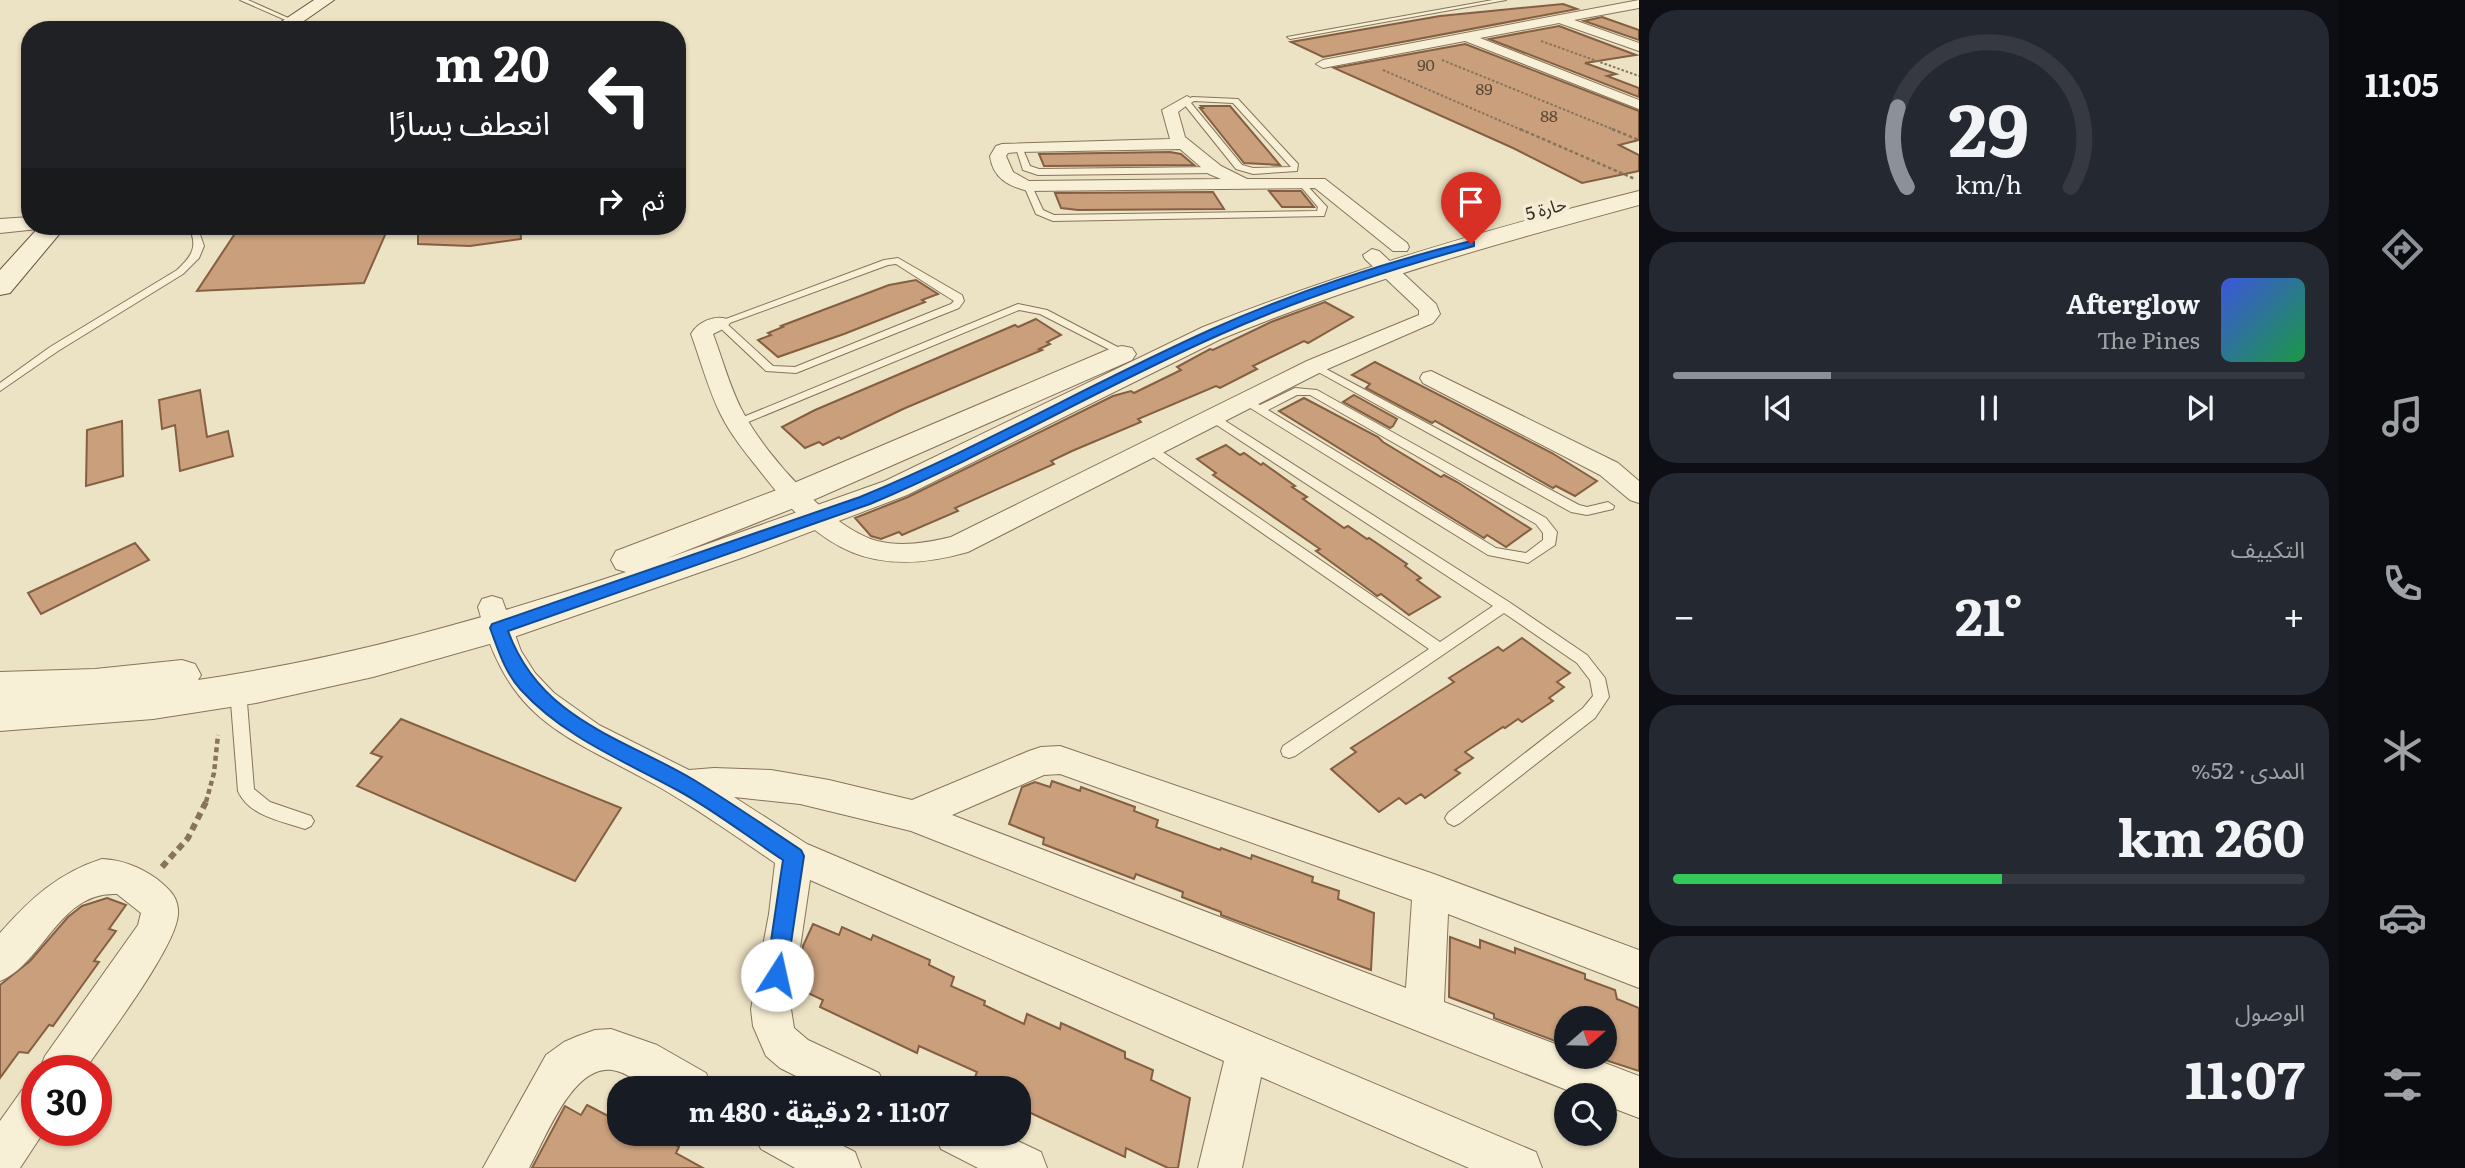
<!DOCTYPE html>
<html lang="ar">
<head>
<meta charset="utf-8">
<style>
	body { margin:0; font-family:Literata,"Noto Sans Arabic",serif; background:#242831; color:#f1f3f6; direction:rtl; height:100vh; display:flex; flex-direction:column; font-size:26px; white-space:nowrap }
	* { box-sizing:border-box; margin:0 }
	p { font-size:23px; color:#9ea1a6 }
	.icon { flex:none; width:38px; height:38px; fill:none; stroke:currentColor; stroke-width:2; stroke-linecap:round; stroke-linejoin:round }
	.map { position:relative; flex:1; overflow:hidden; direction:ltr }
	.details { display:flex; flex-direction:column; gap:10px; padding:10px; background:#0d0f14; width:700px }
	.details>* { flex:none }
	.guide { position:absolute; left:21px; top:21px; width:665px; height:214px; border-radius:28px; box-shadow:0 2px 5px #0004; direction:rtl; background:#202124; color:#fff; overflow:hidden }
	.needle { width:46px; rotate:70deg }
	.controls { position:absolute; left:1554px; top:1006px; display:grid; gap:14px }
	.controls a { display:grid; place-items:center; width:63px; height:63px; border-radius:50%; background:#171b24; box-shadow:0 2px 5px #0004; font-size:35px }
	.speed { position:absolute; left:21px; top:1055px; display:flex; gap:14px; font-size:35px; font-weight:700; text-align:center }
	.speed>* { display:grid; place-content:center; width:91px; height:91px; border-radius:50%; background:#171b24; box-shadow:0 2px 5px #0004; line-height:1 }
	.speed .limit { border:10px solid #d22; background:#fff; color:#111 }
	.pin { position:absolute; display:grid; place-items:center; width:60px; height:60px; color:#fff; margin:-72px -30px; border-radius:50% 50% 50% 0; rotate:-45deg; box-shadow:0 0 7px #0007 }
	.pin .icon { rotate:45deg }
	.me { position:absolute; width:77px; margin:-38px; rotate:10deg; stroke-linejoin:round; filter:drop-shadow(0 0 5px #0008) }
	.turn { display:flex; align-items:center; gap:24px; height:147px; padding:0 21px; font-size:32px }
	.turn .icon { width:91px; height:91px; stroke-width:2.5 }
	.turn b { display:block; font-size:49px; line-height:60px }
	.then { display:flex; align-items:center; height:66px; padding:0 21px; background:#0003; gap:14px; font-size:26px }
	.big { font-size:52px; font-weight:700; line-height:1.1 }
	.details .card { flex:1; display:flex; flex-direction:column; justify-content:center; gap:10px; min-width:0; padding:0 24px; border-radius:28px; background:#242831 }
	.details .dial { align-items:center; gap:0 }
	.dial svg { height:182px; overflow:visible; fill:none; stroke:#363941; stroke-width:7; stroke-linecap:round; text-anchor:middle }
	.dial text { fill:#f1f3f6; stroke:none }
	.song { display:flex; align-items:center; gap:21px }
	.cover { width:84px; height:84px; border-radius:10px; background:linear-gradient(135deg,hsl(230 70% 55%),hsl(140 70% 35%)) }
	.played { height:7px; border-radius:4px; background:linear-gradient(90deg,#8c9099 25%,#363941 25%) }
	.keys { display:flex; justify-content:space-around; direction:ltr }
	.heat { display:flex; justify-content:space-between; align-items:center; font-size:38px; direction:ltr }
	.charge { height:10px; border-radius:5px; background:linear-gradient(90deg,#34c759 52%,#363941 0) }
	.trip { position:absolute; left:607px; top:1076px; width:424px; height:70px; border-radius:28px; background:#171b24; box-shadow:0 2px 5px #0004; font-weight:700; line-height:70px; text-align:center; direction:rtl }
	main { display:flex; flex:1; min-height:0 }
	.dock { display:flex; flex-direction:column; width:126px; justify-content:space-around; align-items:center; background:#090b0e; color:#9ea1a6 }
	.dock .icon { width:49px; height:49px }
	.dock .selected { color:#8c9099 }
	.dock b { font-size:32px; color:#f1f3f6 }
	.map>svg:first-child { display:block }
</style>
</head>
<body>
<main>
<nav class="dock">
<b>11:05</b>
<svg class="icon selected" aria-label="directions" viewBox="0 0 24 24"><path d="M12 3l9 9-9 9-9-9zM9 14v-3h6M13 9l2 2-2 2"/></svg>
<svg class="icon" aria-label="music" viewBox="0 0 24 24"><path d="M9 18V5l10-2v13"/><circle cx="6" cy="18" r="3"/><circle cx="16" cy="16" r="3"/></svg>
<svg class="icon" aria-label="phone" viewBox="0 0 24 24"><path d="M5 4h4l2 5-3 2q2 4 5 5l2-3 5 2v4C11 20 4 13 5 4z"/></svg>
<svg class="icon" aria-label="climate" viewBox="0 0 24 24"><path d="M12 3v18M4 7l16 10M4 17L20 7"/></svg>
<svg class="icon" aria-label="car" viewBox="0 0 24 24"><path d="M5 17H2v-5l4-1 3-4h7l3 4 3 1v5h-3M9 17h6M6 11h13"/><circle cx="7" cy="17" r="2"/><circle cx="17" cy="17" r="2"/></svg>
<svg class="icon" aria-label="filters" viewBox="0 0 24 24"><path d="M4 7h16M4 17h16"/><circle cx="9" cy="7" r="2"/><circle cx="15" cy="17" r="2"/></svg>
</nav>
<section class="details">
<div class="card dial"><svg viewBox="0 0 100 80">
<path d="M14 69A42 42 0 1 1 86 69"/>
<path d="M14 69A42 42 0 0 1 10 34" stroke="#8c9099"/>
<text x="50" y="56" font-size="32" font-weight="700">29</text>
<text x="50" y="72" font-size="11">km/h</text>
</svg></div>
<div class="card">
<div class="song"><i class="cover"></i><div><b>Afterglow</b><p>The Pines</p></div></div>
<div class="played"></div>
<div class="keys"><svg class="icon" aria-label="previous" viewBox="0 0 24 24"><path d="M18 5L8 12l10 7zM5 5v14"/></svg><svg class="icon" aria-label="pause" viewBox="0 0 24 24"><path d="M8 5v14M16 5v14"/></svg><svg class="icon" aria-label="next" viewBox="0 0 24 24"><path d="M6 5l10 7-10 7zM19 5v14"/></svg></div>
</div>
<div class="card"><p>التكييف</p>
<div class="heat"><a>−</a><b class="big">21°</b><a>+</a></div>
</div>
<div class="card"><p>المدى · 52%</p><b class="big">260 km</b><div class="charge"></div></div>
<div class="card"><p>الوصول</p><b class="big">11:07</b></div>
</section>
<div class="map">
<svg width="1639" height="1168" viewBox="0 0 1639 1168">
	<rect width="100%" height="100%" fill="#ece2c4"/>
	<g fill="#c99f7c" stroke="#855f42" stroke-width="2">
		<polygon points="1563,4 1577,9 1323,57 1291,42 1440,16"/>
		<polygon points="1602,17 1639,30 1639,40 1584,21"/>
		<polygon points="1559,26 1636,55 1585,63 1616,74 1607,76 1639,88 1639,97 1489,39"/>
		<polygon points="1465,44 1639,111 1639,140 1619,145 1639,155 1639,171 1582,183 1513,148 1334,68"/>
		<polygon points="1201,106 1230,106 1280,165 1244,163 1200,108 1203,108"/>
		<polygon points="1170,152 1181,154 1194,165 1044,166 1039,154"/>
		<polygon points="1269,191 1301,191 1314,207 1282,207"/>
		<polygon points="1213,192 1224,209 1078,210 1061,208 1055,193"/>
		<polygon points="240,226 389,226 364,283 197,291"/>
		<polygon points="418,226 520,226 521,239 470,246 418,244"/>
		<polygon points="916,280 938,294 922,300 925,302 844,334 778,357 758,340 771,335 768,333 783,327 781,326 889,285"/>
		<polygon points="1325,302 1353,317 1308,343 1304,341 1253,366 1257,369 1220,388 1216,386 1138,419 1141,422 1072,451 1051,461 1054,464 955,508 958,511 902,535 899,532 881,539 871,536 855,518 908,497 1113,396 1131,391 1134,393 1181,370 1177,367 1210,349 1213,350 1271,322"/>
		<polygon points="1036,319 1061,335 1047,342 1050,344 1039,349 1042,350 903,409 841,439 839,437 823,445 819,442 805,448 782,427 815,410 1015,325 1018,327"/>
		<polygon points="1375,362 1552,453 1597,481 1575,496 1556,486 1553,488 1435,421 1432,423 1366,388 1370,384 1352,375"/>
		<polygon points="200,390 207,437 228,431 233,456 180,471 175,425 162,429 159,400"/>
		<polygon points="1354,395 1397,419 1393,426 1390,428 1343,402"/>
		<polygon points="1304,398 1378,437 1383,442 1441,477 1444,475 1457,482 1531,529 1506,547 1487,535 1484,538 1279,411"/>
		<polygon points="122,421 123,476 86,486 87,430"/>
		<polygon points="1226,445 1240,455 1244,453 1261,465 1263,463 1295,486 1292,487 1307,497 1303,499 1344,528 1348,526 1367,539 1369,538 1407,564 1405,566 1421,578 1417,580 1440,597 1409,615 1381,594 1377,596 1372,592 1316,551 1320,549 1213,475 1216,473 1197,459"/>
		<polygon points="135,543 149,560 41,614 28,593"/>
		<polygon points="1522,638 1570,673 1557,682 1564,687 1549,698 1553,701 1522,722 1518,719 1505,728 1503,727 1465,752 1473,758 1455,770 1460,773 1425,798 1421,794 1406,804 1399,798 1379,812 1331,769 1356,752 1351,748 1454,682 1449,678 1498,647 1503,651"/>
		<polygon points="401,719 621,808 575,881 357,786 382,757 371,753"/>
		<polygon points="1052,781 1080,791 1081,787 1135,807 1134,811 1158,820 1156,827 1220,850 1221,848 1251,859 1252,855 1313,877 1312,882 1339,891 1338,899 1374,913 1371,970 1221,915 1221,912 1182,897 1183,892 1136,874 1134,879 1043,844 1044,838 1009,824 1022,787 1035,782 1050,787"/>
		<polygon points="107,898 126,905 109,929 116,931 94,961 99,962 53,1026 49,1025 28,1053 19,1052 0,1078 0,985 30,961 68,917 82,906"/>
		<polygon points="813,924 839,935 842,927 871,940 873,935 930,960 929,965 954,977 951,986 985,1001 984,1005 1024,1024 1027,1014 1060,1029 1061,1023 1125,1052 1125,1058 1153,1070 1151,1080 1190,1098 1178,1168 1168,1168 1126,1148 1125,1157 1018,1107 1018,1088 999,1088 975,1077 977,1072 919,1046 917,1053 820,1007 823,1000 797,988 803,946"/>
		<polygon points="1450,937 1480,948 1480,940 1515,953 1515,948 1585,974 1585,979 1615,990 1617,999 1639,1008 1639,1071 1596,1057 1605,1057 1605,1018 1566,1018 1566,1045 1494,1018 1494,1014 1449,997"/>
		<polygon points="587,1105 620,1122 620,1134 656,1134 679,1147 676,1153 703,1168 532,1168 565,1106 581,1115"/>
	</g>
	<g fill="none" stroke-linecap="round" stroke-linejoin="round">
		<defs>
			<g id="service">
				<polygon points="240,0 248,0 295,21 290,22"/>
				<polygon points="1493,0 1506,0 1290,39 1287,37"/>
				<path d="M1192,97L1238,99L1298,164L1297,171L1253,174L1236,169L1183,103ZM1194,101L1233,103L1291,167L1253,168L1242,165L1191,103Z"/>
				<polygon points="1015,145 1022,147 1030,166 1039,169 1215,167 1219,170 1215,173 1038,175 1023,170"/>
				<polygon points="1301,179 1327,207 1324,216 1053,221 1036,214 1024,186 1031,184 1043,210 1054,215 1317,211 1318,207 1297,182"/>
				<path d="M188,226H197L204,246L199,258L183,274L58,351L0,391V383L50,347L177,270C192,256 199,246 188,226Z"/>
				<path d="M898,258L962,295L964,301L959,308L796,373L766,371L715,323L884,260ZM896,264L954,301L951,304L795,367L773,366L727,324L888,265Z"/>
				<polygon points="1018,304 1047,310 1129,353 1124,356 1120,355 1040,314 1019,310 741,425 733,425 731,422"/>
				<polygon points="1315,363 1579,505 1587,507 1608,502 1614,506 1613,509 1587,515 1571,512 1311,368 1309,366"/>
				<path d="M1295,388L1317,390L1546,518L1557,532L1555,545L1528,563L1488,555L1239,401L1245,398L1260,405ZM1297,395H1310L1536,524L1543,533V540L1526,553L1496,548L1268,410Z"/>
				<polygon points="1213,413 1509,602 1587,655 1605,678 1609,697 1595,718 1460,823 1454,826 1448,823 1445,818 1448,813 1583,708 1593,696 1590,680 1577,663 1504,613 1295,756 1289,758 1283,756 1281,751 1283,746 1429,649 1146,452 1144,449 1146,446 1154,446 1440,642 1493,606 1209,420 1207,417"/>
				<path d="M238,684L243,686L246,690L254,789L270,802L311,816L314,821L311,826L305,829C281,821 249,816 238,791L230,690L233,686Z"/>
			</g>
			<g id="minor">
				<polygon points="1639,0 1639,8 1574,20 1639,43 1639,51 1559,23 1480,38 1639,100 1639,109 1465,41 1323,68 1316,64 1323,60"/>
				<path d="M1187,96L1194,100L1178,112L1185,137L1221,166L1247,179H1325L1407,243L1409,247L1407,251H1393L1315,188L1028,191C1008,186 993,178 990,156L996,146L1002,144L1170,139L1162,110ZM1180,149L1209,174L1221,179L1029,181L1013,172L1006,156L1008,153L1018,152Z"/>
				<path d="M1372,249L1379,251L1436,304L1440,314L1433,323L1323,371L968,552C873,579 822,551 764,476C749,457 732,437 721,415C708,389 701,361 691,334C698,322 714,315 727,319L730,323L727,327L713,334C723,360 730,389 744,414C766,455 830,528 877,541C901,547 926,543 951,537L1307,361L1419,315V310L1365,259L1363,255Z"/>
				<polygon points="1431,371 1618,463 1639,481 1639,503 1630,500 1600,475 1423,383 1420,378 1423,373"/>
				<path d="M492,596L502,599L521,651L535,673L554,693L599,725L689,770L714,768L771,770L829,780L912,800L1029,751L1041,747L1060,746L1431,873L1639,950V988L1448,914L1444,1002L1566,1048V1057H1589L1639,1076V1118L1605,1105V1096H1582L911,831L800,804L734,797L807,844L1536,1152L1542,1168H1469L1261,1077L1242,1168H1198L1224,1061L810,880L791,1009L794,1028L808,1040L879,1073L885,1088H820L780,1068L766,1056L753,1026L751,1009L769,914L775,863C737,837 699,810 659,787C563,733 510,725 478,607L482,599ZM1060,774L1412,900L1406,988L952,815L1044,775Z"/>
				<path d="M102,859C123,860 140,867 157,879C169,889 179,897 178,914C177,946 105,1040 84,1071H39L45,1056L138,925L141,913L117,894C59,891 44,963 0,981V933C30,899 58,873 102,859Z"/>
				<path d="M611,1029L657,1045L706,1073L712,1088C696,1088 666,1093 652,1088C637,1084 628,1072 612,1070C572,1065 546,1138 529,1168H483L546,1055L564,1042L578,1036L595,1030Z"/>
				<polygon points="37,1084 37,1130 45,1130 20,1168 0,1168 0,1121 22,1090"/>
				<polygon points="754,1134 820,1134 855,1152 861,1168 795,1168 761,1149"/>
				<polygon points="934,1134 1003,1134 1041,1152 1047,1168 978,1168 941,1149"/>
			</g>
			<g id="tertiary">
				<path d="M1639,191V205C1498,243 1357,283 1221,339L907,495L744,557L511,638L373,677L256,703L153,719L0,731V672L95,669L182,660L195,664L201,675L198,680C347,658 484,619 626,572L616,569L611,560L616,551L782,488L1112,348L1122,346L1132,348L1136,354L1132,360L804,504L665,559L885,481L1203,327C1344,271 1491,228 1639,191Z"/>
				<polygon points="30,217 30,226 40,226 38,229 0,233 0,219"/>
			</g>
			<g id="secondary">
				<polygon points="314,0 334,0 291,30 269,30"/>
				<polygon points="40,226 66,226 10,293 0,295 0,270"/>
			</g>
		</defs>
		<use href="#service" stroke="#87745b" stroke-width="2"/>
		<use href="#minor" stroke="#87745b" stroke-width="2"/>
		<use href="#tertiary" stroke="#87745b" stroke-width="2"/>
		<use href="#secondary" stroke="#68553e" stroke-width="2"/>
		<g stroke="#87745b" stroke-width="2" stroke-dasharray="2.5 2" stroke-linecap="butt">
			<polyline points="1541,41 1639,76"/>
			<polyline points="1442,60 1617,131"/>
			<polyline points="1383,70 1524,131"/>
		</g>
		<g stroke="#87745b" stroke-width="2.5" stroke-dasharray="3.5 2.5" stroke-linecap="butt">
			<polyline points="1520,129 1635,179"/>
			<polyline points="1612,129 1639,140"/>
		</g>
		<polyline stroke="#87745b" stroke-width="4.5" stroke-dasharray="5 3.5" stroke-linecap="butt" points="206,802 214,773 218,735"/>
		<polyline stroke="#87745b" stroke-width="6" stroke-dasharray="7 5" stroke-linecap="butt" points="162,867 188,838 207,800"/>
		<use href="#service" fill="#f8efd7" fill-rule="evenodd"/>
		<use href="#minor" fill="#f8efd7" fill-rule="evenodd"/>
		<use href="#tertiary" fill="#f8efd7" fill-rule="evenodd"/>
		<use href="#secondary" fill="#f8efd7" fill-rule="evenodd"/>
	</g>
	<path fill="#1a73e8" stroke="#114b97" stroke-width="2" d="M1471,241L1474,242V246C1388,270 1301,298 1219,335C1101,387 989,454 870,504L508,631C540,719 621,737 694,780C730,802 765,826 801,850L804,856L785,983L777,986L769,983L766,975L783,860C748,837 714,810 677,790C622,760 564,737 521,690C505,673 498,649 490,628L492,624L860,497C979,448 1092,383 1210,330C1293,293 1382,263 1471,241Z"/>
	<g text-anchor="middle" stroke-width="7" stroke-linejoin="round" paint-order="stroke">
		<g font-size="16" fill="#5c4936">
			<text x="1426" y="71">90</text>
			<text x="1484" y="95">89</text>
			<text x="1549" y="122">88</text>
		</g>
		<g font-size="18" fill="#372c1f" stroke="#f4ecd4">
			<text transform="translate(1546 209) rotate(-16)" y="6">حارة 5</text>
		</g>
	</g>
</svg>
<div class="controls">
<a><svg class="needle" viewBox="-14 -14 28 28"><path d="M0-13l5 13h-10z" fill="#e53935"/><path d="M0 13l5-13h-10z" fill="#9ea1a6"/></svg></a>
<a><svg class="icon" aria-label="search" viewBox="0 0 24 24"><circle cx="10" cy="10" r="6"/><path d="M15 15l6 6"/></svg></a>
</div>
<div class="speed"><div class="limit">30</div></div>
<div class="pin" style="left:1471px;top:244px;background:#d93025"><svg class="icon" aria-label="arrive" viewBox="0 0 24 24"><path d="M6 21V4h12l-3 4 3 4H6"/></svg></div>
<svg class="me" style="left:777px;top:975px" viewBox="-20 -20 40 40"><circle r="19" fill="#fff"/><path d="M0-13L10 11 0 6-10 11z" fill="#1a73e8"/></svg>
<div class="trip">11:07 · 2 دقيقة · 480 m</div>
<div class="guide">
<div class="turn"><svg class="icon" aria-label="left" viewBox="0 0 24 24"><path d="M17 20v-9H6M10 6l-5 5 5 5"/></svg><div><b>20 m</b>انعطف يسارًا</div></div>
<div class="then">ثم<svg class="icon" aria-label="right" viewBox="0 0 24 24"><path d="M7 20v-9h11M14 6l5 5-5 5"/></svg></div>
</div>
</div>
</main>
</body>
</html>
